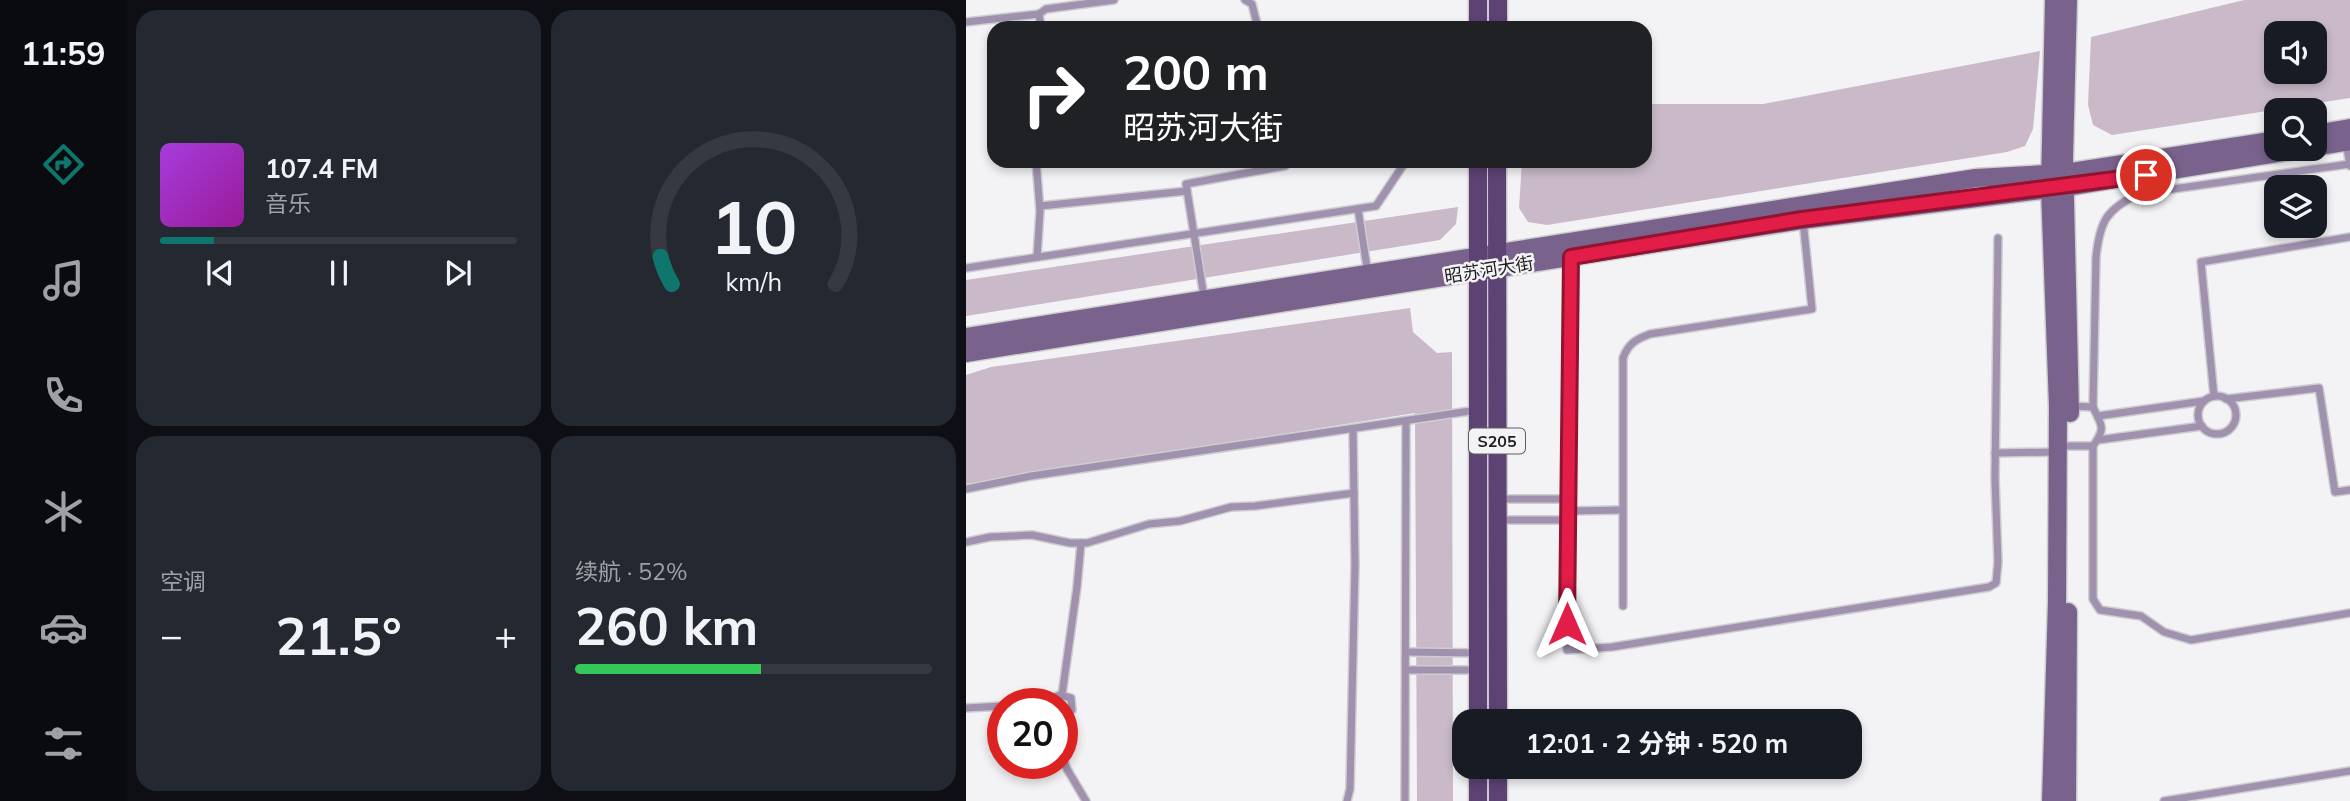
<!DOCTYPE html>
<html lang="zh">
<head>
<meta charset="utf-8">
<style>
	body { margin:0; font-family:Mulish,"Noto Sans SC",sans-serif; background:#242831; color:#f1f3f6; height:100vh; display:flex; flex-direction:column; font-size:26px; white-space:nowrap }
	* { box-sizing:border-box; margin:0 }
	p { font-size:23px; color:#9ea1a6 }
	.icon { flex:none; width:38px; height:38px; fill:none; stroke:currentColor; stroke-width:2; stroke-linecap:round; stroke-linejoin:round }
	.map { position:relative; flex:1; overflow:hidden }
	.details { display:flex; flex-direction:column; gap:10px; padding:10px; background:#0d0f14; width:840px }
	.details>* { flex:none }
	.top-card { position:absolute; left:21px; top:21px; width:665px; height:147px; border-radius:21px; box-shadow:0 4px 10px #0003; background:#202124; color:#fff; overflow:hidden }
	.controls { position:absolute; left:1298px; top:21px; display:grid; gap:14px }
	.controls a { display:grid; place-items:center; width:63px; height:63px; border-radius:14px; background:#171b24; box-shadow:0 4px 10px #0003; font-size:35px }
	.speed { position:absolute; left:21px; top:688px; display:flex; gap:14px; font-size:35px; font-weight:700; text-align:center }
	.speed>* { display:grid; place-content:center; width:91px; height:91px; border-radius:50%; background:#171b24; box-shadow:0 4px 10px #0003; line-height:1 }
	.speed .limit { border:10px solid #d22; background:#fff; color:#111 }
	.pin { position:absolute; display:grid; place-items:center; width:60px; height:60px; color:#fff; margin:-30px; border:4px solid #fff; border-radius:50%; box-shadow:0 2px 7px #0007 }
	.me { position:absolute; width:77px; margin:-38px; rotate:0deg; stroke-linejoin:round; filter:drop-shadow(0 0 5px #0008) }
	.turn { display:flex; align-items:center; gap:24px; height:147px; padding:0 21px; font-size:32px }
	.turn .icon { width:91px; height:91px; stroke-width:2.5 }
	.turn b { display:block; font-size:49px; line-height:60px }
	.big { font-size:52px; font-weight:700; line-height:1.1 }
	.details .widget { flex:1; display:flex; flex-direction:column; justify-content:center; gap:10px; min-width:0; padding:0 24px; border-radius:21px; background:#242831 }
	.details .dial { align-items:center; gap:0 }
	.dial svg { height:182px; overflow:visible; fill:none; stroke:#363941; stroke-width:7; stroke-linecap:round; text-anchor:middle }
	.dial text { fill:#f1f3f6; stroke:none }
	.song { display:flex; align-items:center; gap:21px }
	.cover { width:84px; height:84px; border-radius:10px; background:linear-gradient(135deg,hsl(280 70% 55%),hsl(300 70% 35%)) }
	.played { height:7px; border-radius:4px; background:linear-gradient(90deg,#0f766e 15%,#363941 15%) }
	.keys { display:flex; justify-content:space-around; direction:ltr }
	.heat { display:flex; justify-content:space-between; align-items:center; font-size:38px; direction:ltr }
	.charge { height:10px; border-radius:5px; background:linear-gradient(90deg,#34c759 52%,#363941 0) }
	.details .tiles { flex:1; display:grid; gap:10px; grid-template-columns:repeat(2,1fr) }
	.trip { position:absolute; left:486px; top:709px; width:410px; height:70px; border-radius:21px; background:#171b24; box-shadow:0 4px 10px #0003; font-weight:700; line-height:70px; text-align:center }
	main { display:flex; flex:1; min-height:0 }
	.tabs { display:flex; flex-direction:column; width:126px; justify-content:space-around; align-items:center; background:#090b0e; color:#9ea1a6 }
	.tabs .icon { width:49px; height:49px }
	.tabs .selected { color:#0f766e }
	.tabs b { font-size:32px; color:#f1f3f6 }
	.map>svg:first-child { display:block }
</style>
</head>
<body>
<main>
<nav class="tabs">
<b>11:59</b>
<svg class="icon selected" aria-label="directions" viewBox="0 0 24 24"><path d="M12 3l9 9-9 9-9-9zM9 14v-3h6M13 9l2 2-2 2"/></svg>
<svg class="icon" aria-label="music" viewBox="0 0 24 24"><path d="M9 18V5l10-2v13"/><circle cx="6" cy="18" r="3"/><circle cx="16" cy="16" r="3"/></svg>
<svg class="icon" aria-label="phone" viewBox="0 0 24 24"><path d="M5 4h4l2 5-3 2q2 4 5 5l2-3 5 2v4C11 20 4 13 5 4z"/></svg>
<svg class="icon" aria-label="climate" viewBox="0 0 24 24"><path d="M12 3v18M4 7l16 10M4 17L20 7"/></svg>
<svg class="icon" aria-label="car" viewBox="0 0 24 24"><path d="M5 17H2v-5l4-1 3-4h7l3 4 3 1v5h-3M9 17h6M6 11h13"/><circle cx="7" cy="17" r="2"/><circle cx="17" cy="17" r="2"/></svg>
<svg class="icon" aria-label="filters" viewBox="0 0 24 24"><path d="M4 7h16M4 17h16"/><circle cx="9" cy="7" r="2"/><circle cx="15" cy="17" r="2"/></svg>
</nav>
<section class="details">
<div class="tiles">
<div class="widget">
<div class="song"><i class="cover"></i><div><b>107.4 FM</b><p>音乐</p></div></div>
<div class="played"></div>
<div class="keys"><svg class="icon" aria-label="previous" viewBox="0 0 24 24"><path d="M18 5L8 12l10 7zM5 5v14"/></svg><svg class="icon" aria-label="pause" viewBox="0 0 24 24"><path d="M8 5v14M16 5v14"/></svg><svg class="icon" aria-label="next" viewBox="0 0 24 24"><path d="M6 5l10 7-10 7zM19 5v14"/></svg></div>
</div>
<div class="widget dial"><svg viewBox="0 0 100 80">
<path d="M14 69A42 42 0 1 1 86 69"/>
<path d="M14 69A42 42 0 0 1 9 57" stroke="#0f766e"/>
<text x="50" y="56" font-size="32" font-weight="700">10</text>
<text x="50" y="72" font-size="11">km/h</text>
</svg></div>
<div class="widget"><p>空调</p>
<div class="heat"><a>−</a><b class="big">21.5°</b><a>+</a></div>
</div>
<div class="widget"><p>续航 · 52%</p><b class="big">260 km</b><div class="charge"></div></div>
</div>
</section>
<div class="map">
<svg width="1384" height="801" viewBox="0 0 1384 801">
	<rect width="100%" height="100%" fill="#f3f3f6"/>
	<g fill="#cabac9" fill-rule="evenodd">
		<path d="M1278,0H1384V98L1146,135L1127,125L1122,105L1125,37ZM1311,33H1349V72H1311Z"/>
		<polygon points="1074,51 1067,129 1059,146 1041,152 581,225 562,222 553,208 556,161 679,161 679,104 797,104"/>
		<polygon points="492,207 490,224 474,240 0,316 0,280"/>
		<polygon points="444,308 447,332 471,353 486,352 487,801 451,801 449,413 0,484 0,375 25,367"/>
	</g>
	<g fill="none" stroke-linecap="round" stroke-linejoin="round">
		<defs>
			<g id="lane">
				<polyline points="279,0 286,4 292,28"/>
				<polyline points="0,22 73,14"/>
				<polyline points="75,28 73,14 80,9 148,0"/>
				<polyline points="1380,142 1384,166"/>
				<polyline points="70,161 74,211 71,257"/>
				<path d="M1384,164L1172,194C1140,210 1134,221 1130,257L1127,407C1135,425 1141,427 1127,446V599L1134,610L1175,616L1198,632L1225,640L1384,613"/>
				<polyline points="74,206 221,191"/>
				<polyline points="392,209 402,274"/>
				<polyline points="605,258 601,650 646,647 1023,587 1030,583 1032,562 1029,479 1032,238"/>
				<polyline points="0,268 410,206 440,161"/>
				<polyline points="238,297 220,184 319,166 325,161"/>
				<polyline points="1248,396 1235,262 1384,237"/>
				<circle cx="1251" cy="415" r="19"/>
				<polyline points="1260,399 1353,388 1369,492 1384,490"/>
				<polyline points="1104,406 1127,407"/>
				<polyline points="1132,416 1238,401"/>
				<polyline points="1132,440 1236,426"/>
				<polyline points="1093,446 1127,446"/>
				<polyline points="1029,453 1091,452"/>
				<polyline points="0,489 65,476 511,410"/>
				<polyline points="533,499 603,499"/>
				<polyline points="602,511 656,510"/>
				<polyline points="533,520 602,520"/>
				<polyline points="0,542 24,537 66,535 104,543 121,543 183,524 214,521 265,507 289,506 388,493"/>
				<path d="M657,606V358C662,344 670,339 684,334L846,309L837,220"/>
				<polyline points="440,652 512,653"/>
				<polyline points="440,670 512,670"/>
				<polyline points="96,695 111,587 115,543"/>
				<polyline points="73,704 86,703"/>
				<polyline points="86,704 89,697 94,695 105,698 106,710 96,715"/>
				<polyline points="0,708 37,706"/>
				<polyline points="96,756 101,769 120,801"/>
				<polyline points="381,801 384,789 389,565 387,429"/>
				<polyline points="439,801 440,421"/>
				<polyline points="1198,801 1384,771"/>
			</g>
			<g id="secondary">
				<polyline points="1102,0 1098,158 1104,413"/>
				<polyline points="1349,134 1384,128"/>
				<polyline points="1349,147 1384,141"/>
				<polyline points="0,337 1010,178 1099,173 1311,140"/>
				<polyline points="0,353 836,220 1100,187 1337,149"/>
				<polyline points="1085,801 1091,602 1092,406 1084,189 1088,0"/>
				<polyline points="1101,801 1102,612"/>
			</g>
			<g id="primary">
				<polyline points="512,0 512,28"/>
				<polyline points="532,28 532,0"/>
				<polyline points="512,161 512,721"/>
				<polyline points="531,161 532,721"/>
				<polyline points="512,766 512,801"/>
				<polyline points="532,766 532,801"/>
			</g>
		</defs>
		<use href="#lane" stroke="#cdcdcf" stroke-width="10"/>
		<use href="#secondary" stroke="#cdcdcf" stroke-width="21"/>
		<use href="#primary" stroke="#cdcdcf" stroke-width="21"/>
		<use href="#lane" stroke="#a092af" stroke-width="7"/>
		<use href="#secondary" stroke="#79638d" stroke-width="18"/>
		<use href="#primary" stroke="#5d4274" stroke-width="18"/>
	</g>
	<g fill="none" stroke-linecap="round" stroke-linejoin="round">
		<defs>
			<polyline id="route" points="601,624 605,257 836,219 1180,175"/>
		</defs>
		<use href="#route" stroke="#92132f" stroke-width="18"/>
		<use href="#route" stroke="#e11d48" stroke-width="12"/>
	</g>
	<g text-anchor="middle" stroke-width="5" stroke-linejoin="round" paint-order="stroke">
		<rect fill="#f3f3f6" stroke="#5f5f60" stroke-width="2" x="503" y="428.5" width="56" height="25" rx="5"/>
		<g font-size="16" font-weight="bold" fill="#1f1f20">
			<text x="531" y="447">S205</text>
		</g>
		<g font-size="18" fill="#1f1f20" stroke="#f3f3f6">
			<text transform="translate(523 270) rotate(-9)" y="6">昭苏河大街</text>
		</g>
	</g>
</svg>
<div class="controls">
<a><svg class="icon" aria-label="sound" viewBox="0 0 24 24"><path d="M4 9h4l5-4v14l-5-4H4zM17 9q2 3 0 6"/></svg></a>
<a><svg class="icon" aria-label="search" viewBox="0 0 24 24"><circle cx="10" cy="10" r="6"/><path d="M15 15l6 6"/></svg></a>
<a><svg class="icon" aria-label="layers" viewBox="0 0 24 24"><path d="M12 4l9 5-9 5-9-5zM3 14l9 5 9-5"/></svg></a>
</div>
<div class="speed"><div class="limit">20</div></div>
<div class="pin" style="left:1180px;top:175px;background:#d93025"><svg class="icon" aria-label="arrive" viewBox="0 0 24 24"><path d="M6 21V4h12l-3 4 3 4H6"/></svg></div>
<svg class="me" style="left:601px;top:624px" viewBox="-20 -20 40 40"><path d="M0-17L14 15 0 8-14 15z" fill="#e11d48" stroke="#fff" stroke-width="4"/></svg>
<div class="trip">12:01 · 2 分钟 · 520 m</div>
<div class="top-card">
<div class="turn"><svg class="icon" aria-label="right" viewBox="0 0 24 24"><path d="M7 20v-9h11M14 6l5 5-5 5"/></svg><div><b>200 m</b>昭苏河大街</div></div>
</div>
</div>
</main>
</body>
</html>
